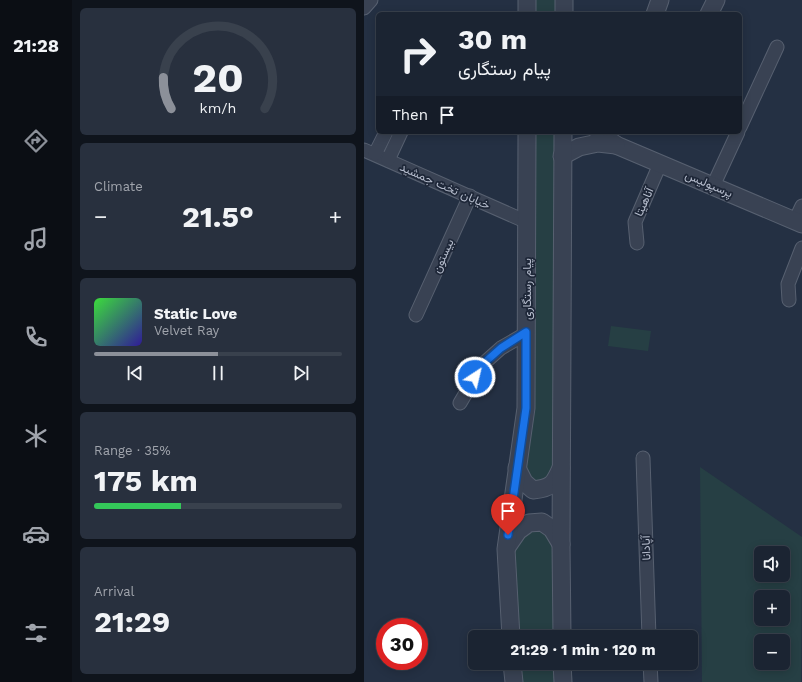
<!DOCTYPE html>
<html lang="en">
<head>
<meta charset="utf-8">
<style>
	body { margin:0; font-family:"Work Sans",Vazirmatn,sans-serif; background:#28303e; color:#f1f3f6; height:100vh; display:flex; flex-direction:column; font-size:15px; white-space:nowrap }
	* { box-sizing:border-box; margin:0 }
	p { font-size:13px; color:#a0a4ac }
	.icon { flex:none; width:22px; height:22px; fill:none; stroke:currentColor; stroke-width:2; stroke-linecap:round; stroke-linejoin:round }
	.map { position:relative; flex:1; overflow:hidden }
	.sheet { display:flex; flex-direction:column; gap:8px; padding:8px; background:#0f141c; width:292px }
	.sheet>* { flex:none }
	.top-card { position:absolute; left:12px; top:12px; width:366px; height:122px; border-radius:6px; box-shadow:0 2px 10px #0003,0 0 0 1px #39414d; background:#1b2432; color:#f1f3f6; overflow:hidden }
	.fabs { position:absolute; left:390px; top:546px; display:grid; gap:8px }
	.fabs a { display:grid; place-items:center; width:36px; height:36px; border-radius:6px; background:#1b2432; box-shadow:0 2px 10px #0003,0 0 0 1px #39414d; font-size:20px }
	.speed { position:absolute; left:12px; top:618px; display:flex; gap:8px; font-size:20px; font-weight:700; text-align:center }
	.speed>* { display:grid; place-content:center; width:52px; height:52px; border-radius:50%; background:#1b2432; box-shadow:0 2px 10px #0003,0 0 0 1px #39414d; line-height:1 }
	.speed .limit { border:6px solid #d22; background:#fff; color:#111 }
	.pin { position:absolute; display:grid; place-items:center; width:34px; height:34px; color:#fff; margin:-41px -17px; border-radius:50% 50% 50% 0; rotate:-45deg; box-shadow:0 0 4px #0007 }
	.pin .icon { rotate:45deg }
	.me { position:absolute; width:44px; margin:-22px; rotate:35deg; stroke-linejoin:round; filter:drop-shadow(0 0 3px #0008) }
	.turn { display:flex; align-items:center; gap:14px; height:84px; padding:0 16px; font-size:18px }
	.turn .icon { width:52px; height:52px; stroke-width:2.5 }
	.turn b { display:block; font-size:28px; line-height:34px }
	.then { display:flex; align-items:center; height:38px; padding:0 16px; background:#0003; gap:8px; font-size:15px }
	.big { font-size:30px; font-weight:700; line-height:1.1 }
	.sheet .tile { flex:1; display:flex; flex-direction:column; justify-content:center; gap:6px; min-width:0; padding:0 14px; border-radius:6px; background:#28303e }
	.sheet .dial { align-items:center; gap:0 }
	.dial svg { height:104px; overflow:visible; fill:none; stroke:#39414d; stroke-width:7; stroke-linecap:round; text-anchor:middle }
	.dial text { fill:#f1f3f6; stroke:none }
	.song { display:flex; align-items:center; gap:12px }
	.cover { width:48px; height:48px; border-radius:6px; background:linear-gradient(135deg,hsl(120 70% 55%),hsl(250 70% 35%)) }
	.played { height:4px; border-radius:2px; background:linear-gradient(90deg,#8c9099 50%,#39414d 50%) }
	.keys { display:flex; justify-content:space-around; direction:ltr }
	.heat { display:flex; justify-content:space-between; align-items:center; font-size:22px; direction:ltr }
	.charge { height:6px; border-radius:3px; background:linear-gradient(90deg,#34c759 35%,#39414d 0) }
	.trip { position:absolute; left:104px; top:630px; width:230px; height:40px; border-radius:6px; background:#1b2432; box-shadow:0 2px 10px #0003,0 0 0 1px #39414d; font-weight:700; line-height:40px; text-align:center }
	main { display:flex; flex:1; min-height:0 }
	.tabs { display:flex; flex-direction:column; width:72px; justify-content:space-around; align-items:center; background:#0b0e14; color:#a0a4ac }
	.tabs .icon { width:28px; height:28px }
	.tabs .active { color:#8c9099 }
	.tabs b { font-size:18px; color:#f1f3f6 }
	.map>svg:first-child { display:block }
</style>
</head>
<body>
<main>
<nav class="tabs">
<b>21:28</b>
<svg class="icon active" aria-label="directions" viewBox="0 0 24 24"><path d="M12 3l9 9-9 9-9-9zM9 14v-3h6M13 9l2 2-2 2"/></svg>
<svg class="icon" aria-label="music" viewBox="0 0 24 24"><path d="M9 18V5l10-2v13"/><circle cx="6" cy="18" r="3"/><circle cx="16" cy="16" r="3"/></svg>
<svg class="icon" aria-label="phone" viewBox="0 0 24 24"><path d="M5 4h4l2 5-3 2q2 4 5 5l2-3 5 2v4C11 20 4 13 5 4z"/></svg>
<svg class="icon" aria-label="climate" viewBox="0 0 24 24"><path d="M12 3v18M4 7l16 10M4 17L20 7"/></svg>
<svg class="icon" aria-label="car" viewBox="0 0 24 24"><path d="M5 17H2v-5l4-1 3-4h7l3 4 3 1v5h-3M9 17h6M6 11h13"/><circle cx="7" cy="17" r="2"/><circle cx="17" cy="17" r="2"/></svg>
<svg class="icon" aria-label="filters" viewBox="0 0 24 24"><path d="M4 7h16M4 17h16"/><circle cx="9" cy="7" r="2"/><circle cx="15" cy="17" r="2"/></svg>
</nav>
<section class="sheet">
<div class="tile dial"><svg viewBox="0 0 100 80">
<path d="M14 69A42 42 0 1 1 86 69"/>
<path d="M14 69A42 42 0 0 1 8 45" stroke="#8c9099"/>
<text x="50" y="56" font-size="32" font-weight="700">20</text>
<text x="50" y="72" font-size="11">km/h</text>
</svg></div>
<div class="tile"><p>Climate</p>
<div class="heat"><a>−</a><b class="big">21.5°</b><a>+</a></div>
</div>
<div class="tile">
<div class="song"><i class="cover"></i><div><b>Static Love</b><p>Velvet Ray</p></div></div>
<div class="played"></div>
<div class="keys"><svg class="icon" aria-label="previous" viewBox="0 0 24 24"><path d="M18 5L8 12l10 7zM5 5v14"/></svg><svg class="icon" aria-label="pause" viewBox="0 0 24 24"><path d="M8 5v14M16 5v14"/></svg><svg class="icon" aria-label="next" viewBox="0 0 24 24"><path d="M6 5l10 7-10 7zM19 5v14"/></svg></div>
</div>
<div class="tile"><p>Range · 35%</p><b class="big">175 km</b><div class="charge"></div></div>
<div class="tile"><p>Arrival</p><b class="big">21:29</b></div>
</section>
<div class="map">
<svg width="438" height="682" viewBox="0 0 438 682">
	<rect width="100%" height="100%" fill="#243043"/>
	<g fill="#263f44" fill-rule="evenodd">
		<rect x="170" y="0" width="23" height="14"/>
		<path d="M170,132H192L190,463C186,473 184,481 171,483L159,468Z"/>
		<polygon points="247,326 287,331 284,351 244,346"/>
		<path d="M336,467L438,537L437,682H338ZM397,553H419V575H397ZM397,597H419V619H397ZM397,641H419V663H397Z"/>
		<polygon points="167,529 179,531 191,548 192,637 154,637 148,550"/>
		<polygon points="155,663 192,663 192,682 156,682"/>
	</g>
	<g fill="none" stroke-linecap="round" stroke-linejoin="round">
		<defs>
			<g id="minor">
				<polyline points="0,8 7,0"/>
				<polyline points="376,127 413,47"/>
				<polyline points="0,150 163,222"/>
				<polyline points="11,154 22,132"/>
				<polyline points="24,160 37,132"/>
				<polyline points="349,186 374,132"/>
				<polyline points="431,221 438,206"/>
				<polyline points="273,243 271,222 296,164"/>
				<polyline points="425,300 424,284 438,248"/>
				<polyline points="52,315 106,196"/>
				<polyline points="96,403 119,364 137,348 163,333"/>
				<polyline points="279,458 285,637"/>
				<polyline points="286,663 287,682"/>
			</g>
			<g id="tertiary">
				<polyline points="163,0 163,14"/>
				<polyline points="200,14 200,0"/>
				<polyline points="291,14 296,0"/>
				<polyline points="345,14 352,0"/>
				<polyline points="234,132 252,145 438,224"/>
				<polyline points="198,156 215,147 234,143 252,145"/>
				<path d="M153,468L160,482L169,490C188,488 190,484 197,468"/>
				<polyline points="143,547 154,531 165,523 178,522 188,529 197,544"/>
				<polyline points="147,637 142,549 162,408 163,132"/>
				<polyline points="198,637 197,544 199,132"/>
				<polyline points="148,663 150,682"/>
				<polyline points="198,663 199,682"/>
			</g>
		</defs>
		<use href="#minor" stroke="#576070" stroke-width="15"/>
		<use href="#tertiary" stroke="#576070" stroke-width="19"/>
		<use href="#minor" stroke="#394253" stroke-width="13"/>
		<use href="#tertiary" stroke="#394253" stroke-width="17"/>
	</g>
	<g fill="none" stroke-linecap="round" stroke-linejoin="round">
		<defs>
			<polyline id="route" points="111,377 119,364 137,348 162,332 162,408 144,535"/>
		</defs>
		<use href="#route" stroke="#114b97" stroke-width="10"/>
		<use href="#route" stroke="#1a73e8" stroke-width="7"/>
	</g>
	<g text-anchor="middle" stroke-width="3.5" stroke-linejoin="round" paint-order="stroke">
		<g font-size="12" fill="#b6bdcd" stroke="#1e2738">
			<text transform="translate(345 184) rotate(23)" y="4">پرسپولیس</text>
			<text transform="translate(81 186) rotate(24)" y="4">خیابان تخت جمشید</text>
			<text transform="translate(280 202) rotate(-66)" y="4">آناهیتا</text>
			<text transform="translate(79 256) rotate(-66)" y="4">بیستون</text>
			<text transform="translate(163 289) rotate(-90)" y="4">پیام رستگاری</text>
			<text transform="translate(282 548) rotate(-92)" y="4">آپادانا</text>
		</g>
	</g>
</svg>
<div class="fabs">
<a><svg class="icon" aria-label="sound" viewBox="0 0 24 24"><path d="M4 9h4l5-4v14l-5-4H4zM17 9q2 3 0 6"/></svg></a>
<a>+</a>
<a>−</a>
</div>
<div class="speed"><div class="limit">30</div></div>
<div class="pin" style="left:144px;top:535px;background:#d93025"><svg class="icon" aria-label="arrive" viewBox="0 0 24 24"><path d="M6 21V4h12l-3 4 3 4H6"/></svg></div>
<svg class="me" style="left:111px;top:377px" viewBox="-20 -20 40 40"><circle r="17" fill="#1a73e8" stroke="#fff" stroke-width="3"/><path d="M0-11L8 9 0 5-8 9z" fill="#fff"/></svg>
<div class="trip">21:29 · 1 min · 120 m</div>
<div class="top-card">
<div class="turn"><svg class="icon" aria-label="right" viewBox="0 0 24 24"><path d="M7 20v-9h11M14 6l5 5-5 5"/></svg><div><b>30 m</b>پیام رستگاری</div></div>
<div class="then">Then<svg class="icon" aria-label="arrive" viewBox="0 0 24 24"><path d="M6 21V4h12l-3 4 3 4H6"/></svg></div>
</div>
</div>
</main>
</body>
</html>
